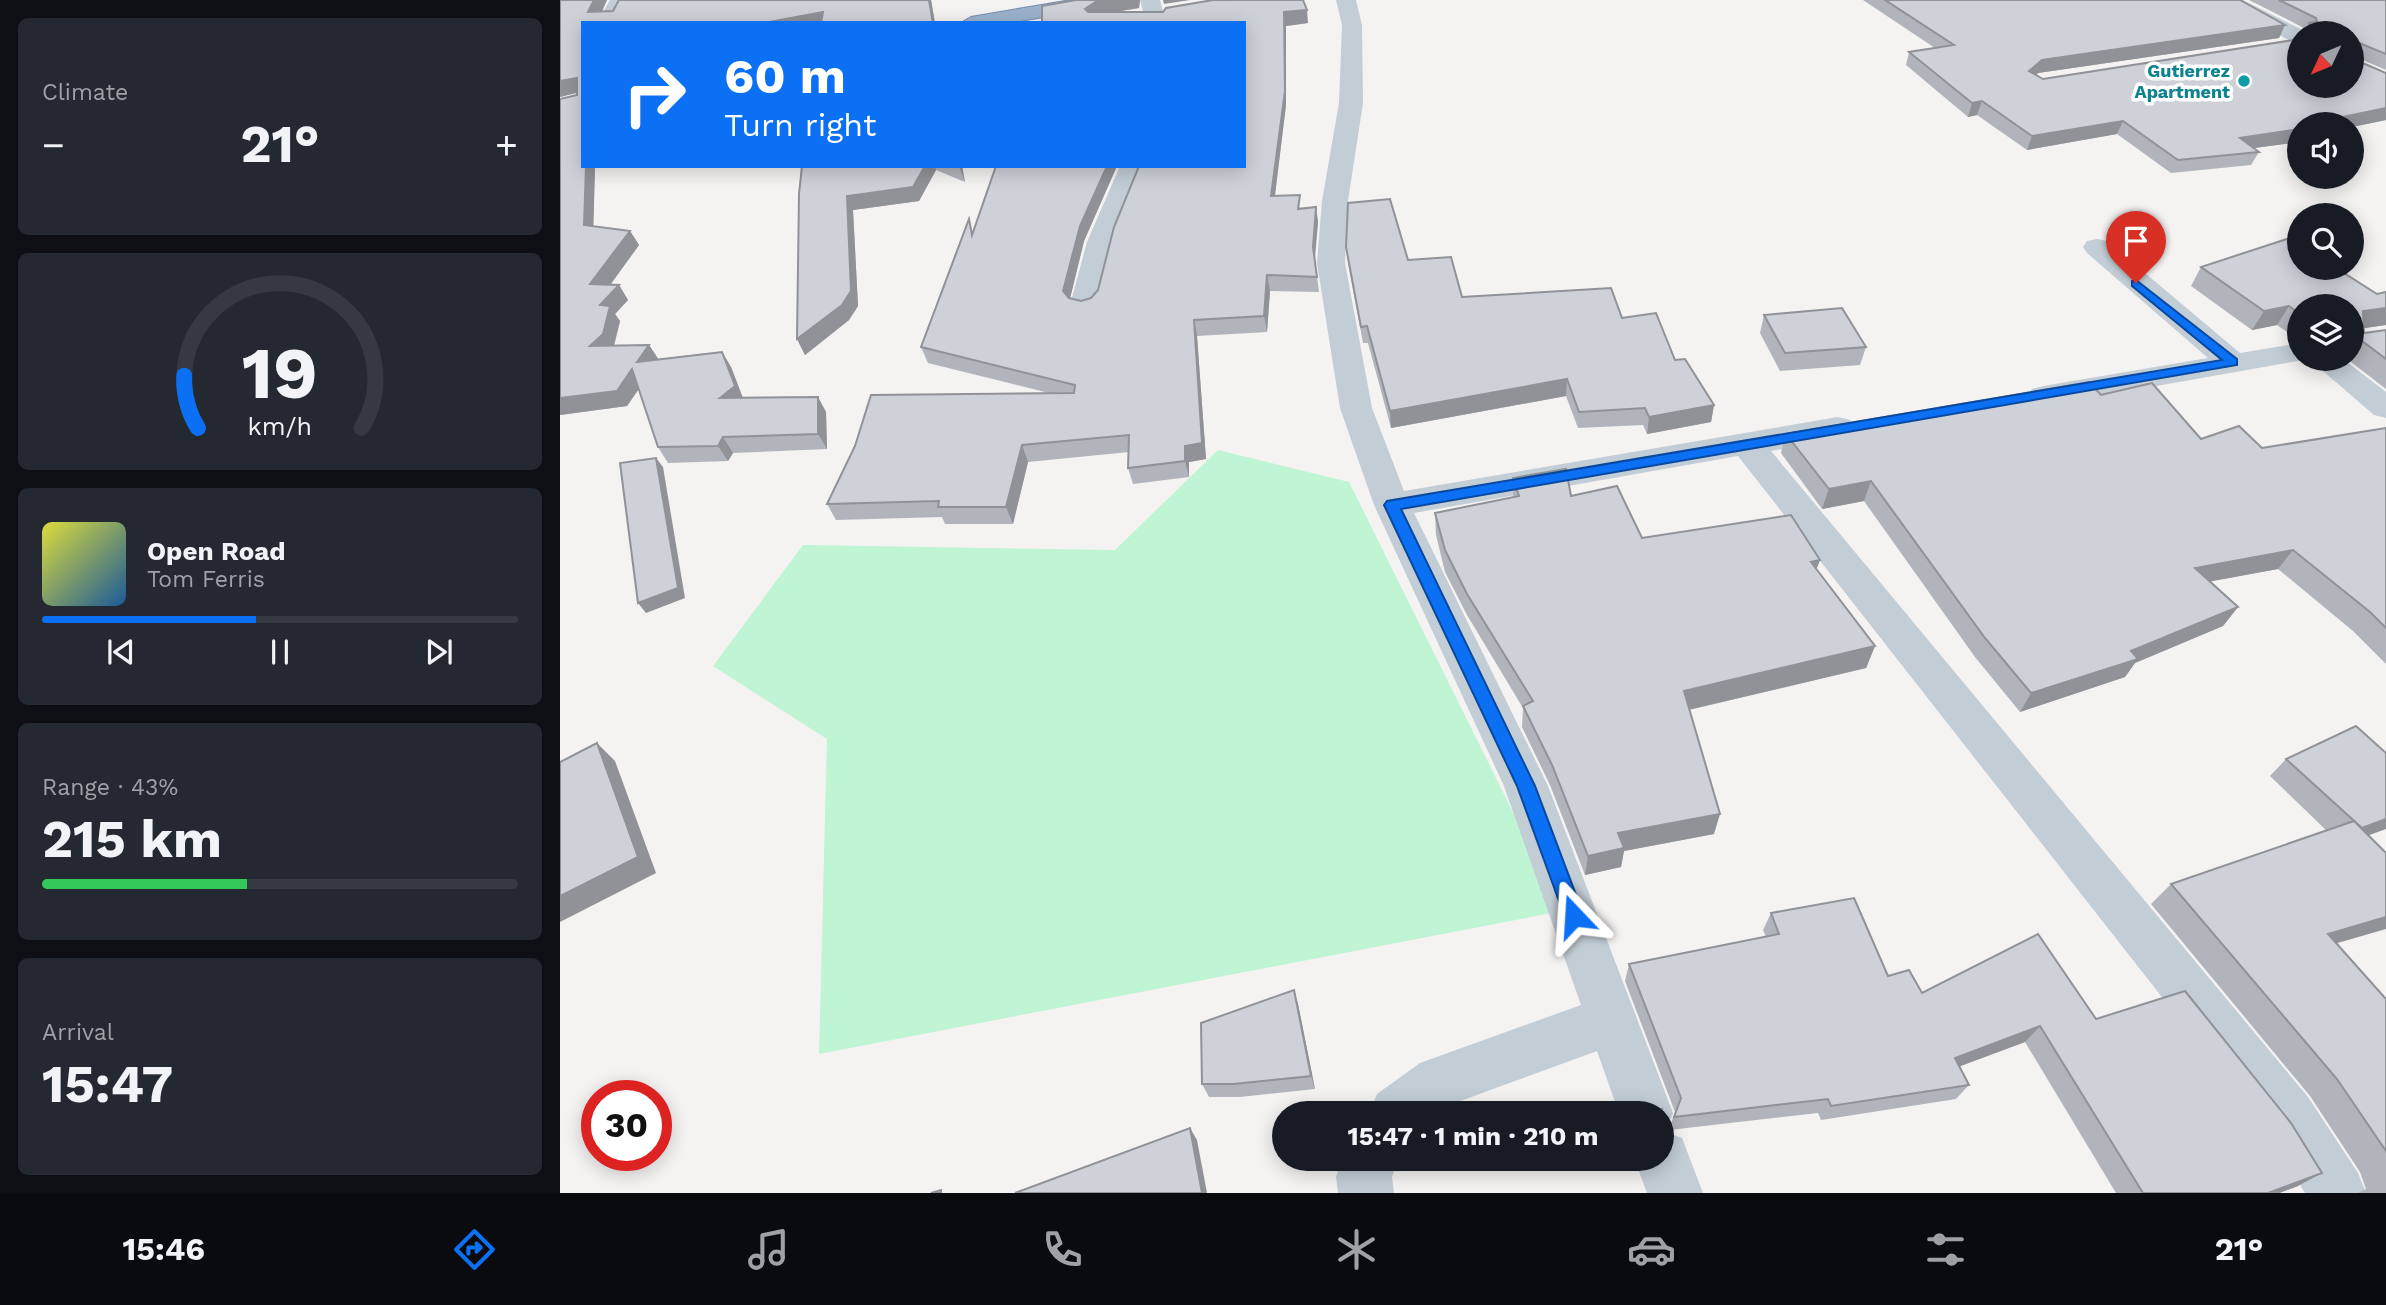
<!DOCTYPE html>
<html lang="en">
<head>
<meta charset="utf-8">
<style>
	body { margin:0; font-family:"Work Sans",sans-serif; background:#242831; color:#f1f3f6; height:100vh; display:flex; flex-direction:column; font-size:26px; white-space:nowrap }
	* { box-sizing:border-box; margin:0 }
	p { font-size:23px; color:#9ea1a6 }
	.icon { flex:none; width:38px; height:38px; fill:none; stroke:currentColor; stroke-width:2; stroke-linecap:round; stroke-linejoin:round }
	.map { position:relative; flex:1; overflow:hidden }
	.panel { display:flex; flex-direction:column; gap:18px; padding:18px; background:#0d0f14; width:560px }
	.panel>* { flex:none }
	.banner { position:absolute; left:21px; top:21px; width:665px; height:147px; border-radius:0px; box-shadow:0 4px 18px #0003; background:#0c70f5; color:#fff; overflow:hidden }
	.needle { width:46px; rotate:226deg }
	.fabs { position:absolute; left:1727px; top:21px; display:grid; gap:14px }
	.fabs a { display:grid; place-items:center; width:77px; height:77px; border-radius:50%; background:#171b24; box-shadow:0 4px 18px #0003; font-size:35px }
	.speed { position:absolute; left:21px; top:1080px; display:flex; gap:14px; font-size:35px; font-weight:700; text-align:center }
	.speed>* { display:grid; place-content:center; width:91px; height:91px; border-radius:50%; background:#171b24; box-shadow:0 4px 18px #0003; line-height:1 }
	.speed .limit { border:10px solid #d22; background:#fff; color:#111 }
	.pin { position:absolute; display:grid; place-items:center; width:60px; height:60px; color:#fff; margin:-72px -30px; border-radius:50% 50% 50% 0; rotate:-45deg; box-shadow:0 0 7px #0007 }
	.pin .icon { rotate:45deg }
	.me { position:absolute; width:77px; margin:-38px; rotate:340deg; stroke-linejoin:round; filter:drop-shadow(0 0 5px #0008) }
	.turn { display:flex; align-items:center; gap:24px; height:147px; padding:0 28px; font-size:32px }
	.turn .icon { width:91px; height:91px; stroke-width:2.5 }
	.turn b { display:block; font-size:49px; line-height:60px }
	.big { font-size:52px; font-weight:700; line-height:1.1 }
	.panel .tile { flex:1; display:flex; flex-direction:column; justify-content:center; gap:10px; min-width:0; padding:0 24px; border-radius:10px; background:#242831 }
	.panel .dial { align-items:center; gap:0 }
	.dial svg { height:182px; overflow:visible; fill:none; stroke:#363941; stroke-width:7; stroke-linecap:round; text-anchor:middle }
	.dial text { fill:#f1f3f6; stroke:none }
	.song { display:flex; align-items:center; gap:21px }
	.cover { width:84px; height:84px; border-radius:10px; background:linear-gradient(135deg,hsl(60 70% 55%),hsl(210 70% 35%)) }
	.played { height:7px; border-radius:4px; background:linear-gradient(90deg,#0c70f5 45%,#363941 45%) }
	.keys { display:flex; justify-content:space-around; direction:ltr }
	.heat { display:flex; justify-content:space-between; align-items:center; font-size:38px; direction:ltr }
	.charge { height:10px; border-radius:5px; background:linear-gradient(90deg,#34c759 43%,#363941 0) }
	.trip { position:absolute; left:712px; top:1101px; width:402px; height:70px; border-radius:35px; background:#171b24; box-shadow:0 4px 18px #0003; font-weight:700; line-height:70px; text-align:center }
	.menu { display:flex; height:112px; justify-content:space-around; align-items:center; background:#090b0e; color:#9ea1a6 }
	.menu .icon { width:49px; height:49px }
	.menu .active { color:#0c70f5 }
	.menu b { font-size:32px; color:#f1f3f6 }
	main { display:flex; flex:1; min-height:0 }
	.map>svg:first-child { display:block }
</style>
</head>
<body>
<main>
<section class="panel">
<div class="tile"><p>Climate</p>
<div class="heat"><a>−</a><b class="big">21°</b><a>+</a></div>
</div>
<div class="tile dial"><svg viewBox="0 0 100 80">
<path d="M14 69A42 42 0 1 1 86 69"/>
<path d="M14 69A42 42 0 0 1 8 46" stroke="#0c70f5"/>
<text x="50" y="56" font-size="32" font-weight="700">19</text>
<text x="50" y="72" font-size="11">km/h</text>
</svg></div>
<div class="tile">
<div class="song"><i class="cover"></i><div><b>Open Road</b><p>Tom Ferris</p></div></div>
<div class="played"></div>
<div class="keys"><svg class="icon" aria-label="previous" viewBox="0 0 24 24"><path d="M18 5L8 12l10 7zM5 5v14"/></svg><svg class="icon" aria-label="pause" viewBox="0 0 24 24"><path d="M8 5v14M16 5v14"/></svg><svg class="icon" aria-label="next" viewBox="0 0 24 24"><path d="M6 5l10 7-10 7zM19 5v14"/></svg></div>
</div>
<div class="tile"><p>Range · 43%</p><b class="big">215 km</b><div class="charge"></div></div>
<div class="tile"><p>Arrival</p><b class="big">15:47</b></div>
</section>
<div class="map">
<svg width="1826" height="1193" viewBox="0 0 1826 1193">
	<rect width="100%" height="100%" fill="#f5f2f2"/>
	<polygon fill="#bff4d4" points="658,450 789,482 1002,911 259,1054 267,739 153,666 243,545 555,550"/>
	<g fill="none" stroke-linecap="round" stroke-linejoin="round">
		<defs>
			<polygon id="trunk" points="511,0 557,0 547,6 449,23 401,23 411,17"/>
		</defs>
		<use href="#trunk" stroke="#728fb0" stroke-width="2"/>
		<g fill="#c3cdd5" fill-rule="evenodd">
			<polygon points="50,0 70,0 58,23 37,23"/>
			<polygon points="580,0 600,0 606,23 586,23"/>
			<polygon points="776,0 796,0 802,25 803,103 788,201 785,263 812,408 844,491 1278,417 1290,420 1295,428 1290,436 1211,451 1748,1097 1798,1173 1806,1193 1745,1193 1710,1135 1178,456 854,513 988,786 1113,1113 1105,1132 1122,1138 1143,1193 1087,1193 1074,1158 1102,1158 1102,1113 1059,1113 1037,1051 895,1103 881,1113 809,1113 817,1094 860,1063 1021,1005 944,786 814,505 780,408 757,263 762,201 779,103 782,25"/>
			<polygon points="1657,0 1683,0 1748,33 1740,33 1740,43 1732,42"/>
			<polygon points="560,166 586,166 555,242 540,305 535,311 525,314 515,311 510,305 527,242"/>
			<polygon points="1537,239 1547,241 1680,353 1740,343 1740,359 1783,359 1826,392 1826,418 1814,415 1749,359 1483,406 1472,403 1467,396 1472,389 1483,386 1648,358 1527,253 1523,247 1527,241"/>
			<polygon points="783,1158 839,1158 832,1177 834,1193 778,1193 776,1177"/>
		</g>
		<use href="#trunk" fill="#9cb2cc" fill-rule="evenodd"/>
	</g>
	<g fill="#b1b4ba">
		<polygon points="0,0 47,0 42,12 53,11 59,0 371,0 375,23 23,23 23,166 35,166 35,168 33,227 70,231 79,245 50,285 59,285 68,300 55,314 60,321 54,346 89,345 98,359 162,352 171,367 183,398 258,397 266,412 267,449 173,453 168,461 108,463 98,447 79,389 67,406 0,415 0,99 17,95 17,93 0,97"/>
		<polygon points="516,0 580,0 579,8 555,12 748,23 726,26 726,105 715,195 741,208 756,207 758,222 755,260 759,292 710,291 707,332 637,336 646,459 629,462 629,477 573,484 568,468 569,452 468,462 453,524 385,524 382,517 276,520 267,504 489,393 368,363 361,347 413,231 436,166 557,166 524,241 510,298 521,301 531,298 684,166 482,23"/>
		<polygon points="1303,0 1680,0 1725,25 1719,38 1478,73 1476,75 1483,79 1792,33 1744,33 1746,29 1689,0 1826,0 1826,70 1798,58 1798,61 1826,73 1826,120 1792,127 1792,124 1740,124 1740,142 1694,148 1699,152 1691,165 1611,173 1557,134 1467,150 1417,115 1408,117 1346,65 1349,52 1375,48"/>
		<polygon points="242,166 402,166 405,182 376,170 359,201 293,210 298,306 289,320 245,355 237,339"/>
		<polygon points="786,247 848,260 902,297 1062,318 1115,360 1154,405 1151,422 1087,434 1083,425 1018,428 1006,396 831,428 808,343 803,343 788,263"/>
		<polygon points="1641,267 1817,294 1826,292 1826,325 1803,328 1804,333 1826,330 1826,389 1787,359 1792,359 1792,306 1740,306 1740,341 1717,325 1692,330 1631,286"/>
		<polygon points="1204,315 1306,347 1300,365 1220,371 1200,333"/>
		<polygon points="1541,395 1641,439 1702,448 1826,428 1826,664 1793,631 1718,569 1650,581 1678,607 1663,626 1575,663 1565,677 1460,712 1415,657 1304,501 1262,509 1221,453 1226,434"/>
		<polygon points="953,478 1011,496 1082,538 1260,560 1256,569 1315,646 1306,668 1129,710 1154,834 1064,851 1061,867 1025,875 990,785 962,727 963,708 907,615 885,572 876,535 875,513 953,497"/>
		<polygon points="1726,759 1809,835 1777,943 1826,999 1826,1193 1798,1193 1806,1189 1800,1172 1750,1096 1591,904 1611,884 1766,830 1710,776"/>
		<polygon points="1211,913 1328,976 1362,993 1536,1019 1738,1186 1719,1193 1556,1193 1465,1042 1400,1066 1409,1085 1396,1099 1261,1120 1258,1113 1109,1130 1115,1112 1065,981 1069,964 1206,937 1203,930"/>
		<polygon points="738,1004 755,1089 680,1097 649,1097 642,1084"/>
	</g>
	<g fill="#909297">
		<polygon points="34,0 47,0 36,23 28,12"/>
		<polygon points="369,0 371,0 375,23 373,23"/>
		<polygon points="544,0 580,0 579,8 541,14 528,23 525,9 537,1"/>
		<polygon points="603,0 630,0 604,4"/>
		<polygon points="747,10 748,23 726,26 726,105 713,211 711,196 724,12"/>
		<polygon points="263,12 267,23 204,23"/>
		<polygon points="1725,25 1719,38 1478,73 1465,84 1469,71 1482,60"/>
		<polygon points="17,78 23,91 0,97 0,81"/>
		<polygon points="1422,101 1417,115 1408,117 1412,103"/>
		<polygon points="1826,108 1826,120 1792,127 1792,124 1748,124"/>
		<polygon points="1563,121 1557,134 1467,150 1472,136"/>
		<polygon points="1740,129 1740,142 1672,151 1680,138"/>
		<polygon points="26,166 35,166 35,168 33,240 24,225"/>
		<polygon points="365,166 375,166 376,170 359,201 293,210 298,306 289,320 245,355 237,339 287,196"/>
		<polygon points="399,166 402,166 405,182"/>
		<polygon points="547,166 557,166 524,241 508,307 503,291 520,226"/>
		<polygon points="756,207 758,222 754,263 753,247"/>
		<polygon points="70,231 79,245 40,299 30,284"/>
		<polygon points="707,275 710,291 707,332 704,316"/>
		<polygon points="59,285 68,300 55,314 60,321 53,349 30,346 40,305"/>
		<polygon points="1729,306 1717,325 1692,330 1704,311"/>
		<polygon points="1826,308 1826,325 1792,330 1803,311"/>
		<polygon points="634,320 637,336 646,459 629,462 629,477 625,461 625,446"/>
		<polygon points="89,345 99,360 77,362"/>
		<polygon points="162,352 171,367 184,401 160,398"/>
		<polygon points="72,369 82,384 67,406 0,415 0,398"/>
		<polygon points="1007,379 1006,396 831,428 830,411"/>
		<polygon points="258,397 266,412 267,449 258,434"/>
		<polygon points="1154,405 1151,422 1087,434 1089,417"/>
		<polygon points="163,437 173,453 168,461 158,446"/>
		<polygon points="462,445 468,462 453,524 446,507"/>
		<polygon points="96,458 103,467 125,598 86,613 78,603"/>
		<polygon points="1311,481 1304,501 1262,509 1269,489"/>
		<polygon points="1733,550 1718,569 1621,587 1635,568"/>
		<polygon points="1260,560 1252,581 1251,562"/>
		<polygon points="1678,607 1663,626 1575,663 1565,677 1460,712 1471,693"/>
		<polygon points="1315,646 1306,668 1119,712 1124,691"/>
		<polygon points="37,743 55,761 96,873 0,922 0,896"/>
		<polygon points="1160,814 1154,834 1064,851 1061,867 1025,875 1028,856 1058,833"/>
		<polygon points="1826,819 1826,829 1782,845 1801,829"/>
		<polygon points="1826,917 1826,929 1743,953 1768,934"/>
		<polygon points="734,990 738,1004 755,1089 751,1076"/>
		<polygon points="1480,1026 1465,1042 1382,1073 1395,1058"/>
		<polygon points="630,1128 637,1140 647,1193 642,1193"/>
		<polygon points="1762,1173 1738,1186 1719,1193 1708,1193"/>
	</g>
	<g fill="#ced1d8" stroke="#909297" stroke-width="2">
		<polygon points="0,0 34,0 28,12 53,11 59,0 369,0 373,23 261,23 263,12 204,23 23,23 23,166 26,166 24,225 70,231 30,284 59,285 40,305 50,306 43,334 30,346 89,345 77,362 162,352 175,386 160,398 258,397 258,434 163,437 158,446 98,447 72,369 57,391 0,398 0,99 17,95 17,78 0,81"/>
		<polygon points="516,0 544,0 537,1 525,9 528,12 603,12 606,8 653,0 743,0 747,10 724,12 725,91 711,196 740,195 738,209 756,207 753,247 757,277 707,275 704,316 634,320 642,443 625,446 625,461 568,468 569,435 462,445 446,507 378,507 379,501 267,504 295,446 311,395 514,393 515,385 361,347 409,219 412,235 436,166 547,166 520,226 503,291 509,298 521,301 531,298 538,290 554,227 579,166 684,166 684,23 482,23 482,6"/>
		<polygon points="1325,0 1680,0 1725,25 1482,60 1469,71 1483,79 1740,39 1740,86 1792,86 1792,33 1749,33 1749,23 1757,22 1756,18 1719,0 1826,0 1826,54 1797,42 1798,61 1826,73 1826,108 1749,124 1750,124 1740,124 1740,129 1680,138 1699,152 1618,160 1563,121 1472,136 1422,101 1412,103 1349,52 1394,45"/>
		<polygon points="242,166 365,166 353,187 287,196 291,291 282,305 237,339 239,194"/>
		<polygon points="830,199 848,260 891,257 902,297 1051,288 1062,318 1096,313 1115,360 1125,359 1154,405 1089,417 1085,408 1019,412 1007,379 830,411 807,326 801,327 786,247 788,203"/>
		<polygon points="1730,238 1740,244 1740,268 1776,268 1817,294 1826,292 1826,308 1803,311 1804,333 1826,330 1826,359 1798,338 1792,338 1792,306 1740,306 1740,314 1729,306 1704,311 1641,267"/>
		<polygon points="1282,308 1306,347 1225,353 1204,315"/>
		<polygon points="1529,382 1541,395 1592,383 1641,439 1679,426 1702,448 1826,428 1826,628 1810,612 1733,550 1635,568 1678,607 1571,651 1578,659 1471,693 1425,638 1311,481 1269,489 1226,434"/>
		<polygon points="96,458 118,588 78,603 60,463"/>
		<polygon points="1006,469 1011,496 1057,486 1082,538 1231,515 1260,560 1251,562 1315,646 1124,691 1160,814 1058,833 1064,848 1028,856 992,765 963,706 973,701 907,594 885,550 875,513 959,496 953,478"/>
		<polygon points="1796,726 1826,753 1826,819 1802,828 1726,759"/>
		<polygon points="37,743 78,857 0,896 0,762"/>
		<polygon points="1794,821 1826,853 1826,917 1768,934 1826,999 1826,1151 1777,1079 1611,884"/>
		<polygon points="1294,898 1328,976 1349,970 1362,993 1478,934 1536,1019 1625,991 1731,1123 1762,1173 1708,1193 1583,1193 1480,1026 1395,1058 1409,1085 1271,1106 1268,1099 1114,1117 1121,1098 1069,964 1219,934 1211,913"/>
		<polygon points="734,990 751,1076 674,1084 642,1084 641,1023"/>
		<rect x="1095" y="1109" width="7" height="4"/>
		<polygon points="630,1128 642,1193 455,1193"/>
		<polygon points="381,1190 381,1193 371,1193"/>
	</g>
	<polygon fill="#0c70f5" stroke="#08499f" stroke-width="2" points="1576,280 1677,359 1677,365 841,509 975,786 1024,916 1021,923 1014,925 1007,923 957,786 824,505 827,501 1662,360 1572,286 1572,281"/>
	<circle fill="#0f9aa8" stroke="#fff" stroke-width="2.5" cx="1684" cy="81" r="7"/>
	<g text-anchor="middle" stroke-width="7" stroke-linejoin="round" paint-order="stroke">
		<g font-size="18" font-weight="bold" fill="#0d838f" stroke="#fff" text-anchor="end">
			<text x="1670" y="77">Gutierrez<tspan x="1670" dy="21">Apartment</tspan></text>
		</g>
	</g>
</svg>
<div class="fabs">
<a><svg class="needle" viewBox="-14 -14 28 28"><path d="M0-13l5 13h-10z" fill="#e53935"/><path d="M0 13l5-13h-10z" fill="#9ea1a6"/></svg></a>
<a><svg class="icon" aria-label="sound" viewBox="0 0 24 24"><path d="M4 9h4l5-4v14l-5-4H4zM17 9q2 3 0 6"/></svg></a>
<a><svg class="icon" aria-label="search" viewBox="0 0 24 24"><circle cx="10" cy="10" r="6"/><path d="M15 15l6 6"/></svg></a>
<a><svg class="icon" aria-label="layers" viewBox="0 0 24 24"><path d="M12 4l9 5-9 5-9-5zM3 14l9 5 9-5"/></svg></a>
</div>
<div class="speed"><div class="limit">30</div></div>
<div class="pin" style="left:1576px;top:283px;background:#d93025"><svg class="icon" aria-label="arrive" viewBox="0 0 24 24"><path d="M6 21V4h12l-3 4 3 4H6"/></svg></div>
<svg class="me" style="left:1014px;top:916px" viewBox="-20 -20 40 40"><path d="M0-17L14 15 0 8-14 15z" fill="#0c70f5" stroke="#fff" stroke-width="4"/></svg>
<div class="trip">15:47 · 1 min · 210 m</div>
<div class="banner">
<div class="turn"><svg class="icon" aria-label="right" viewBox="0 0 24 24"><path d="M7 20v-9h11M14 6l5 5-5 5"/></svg><div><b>60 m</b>Turn right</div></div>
</div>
</div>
</main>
<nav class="menu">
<b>15:46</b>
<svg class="icon active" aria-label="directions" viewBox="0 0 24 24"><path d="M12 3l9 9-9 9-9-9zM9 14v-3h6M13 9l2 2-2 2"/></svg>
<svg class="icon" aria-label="music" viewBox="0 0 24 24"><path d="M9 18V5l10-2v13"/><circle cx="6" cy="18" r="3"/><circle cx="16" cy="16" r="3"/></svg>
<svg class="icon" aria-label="phone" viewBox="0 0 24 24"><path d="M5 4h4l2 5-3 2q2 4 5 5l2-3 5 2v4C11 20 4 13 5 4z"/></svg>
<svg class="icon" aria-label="climate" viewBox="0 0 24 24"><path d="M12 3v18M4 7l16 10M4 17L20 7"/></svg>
<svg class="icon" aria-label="car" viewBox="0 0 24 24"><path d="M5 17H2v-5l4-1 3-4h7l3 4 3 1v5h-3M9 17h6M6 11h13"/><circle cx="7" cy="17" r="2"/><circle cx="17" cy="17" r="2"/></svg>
<svg class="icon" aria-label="filters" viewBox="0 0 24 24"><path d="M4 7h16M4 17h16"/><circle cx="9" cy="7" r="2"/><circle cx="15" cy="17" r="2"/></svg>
<b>21°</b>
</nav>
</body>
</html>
